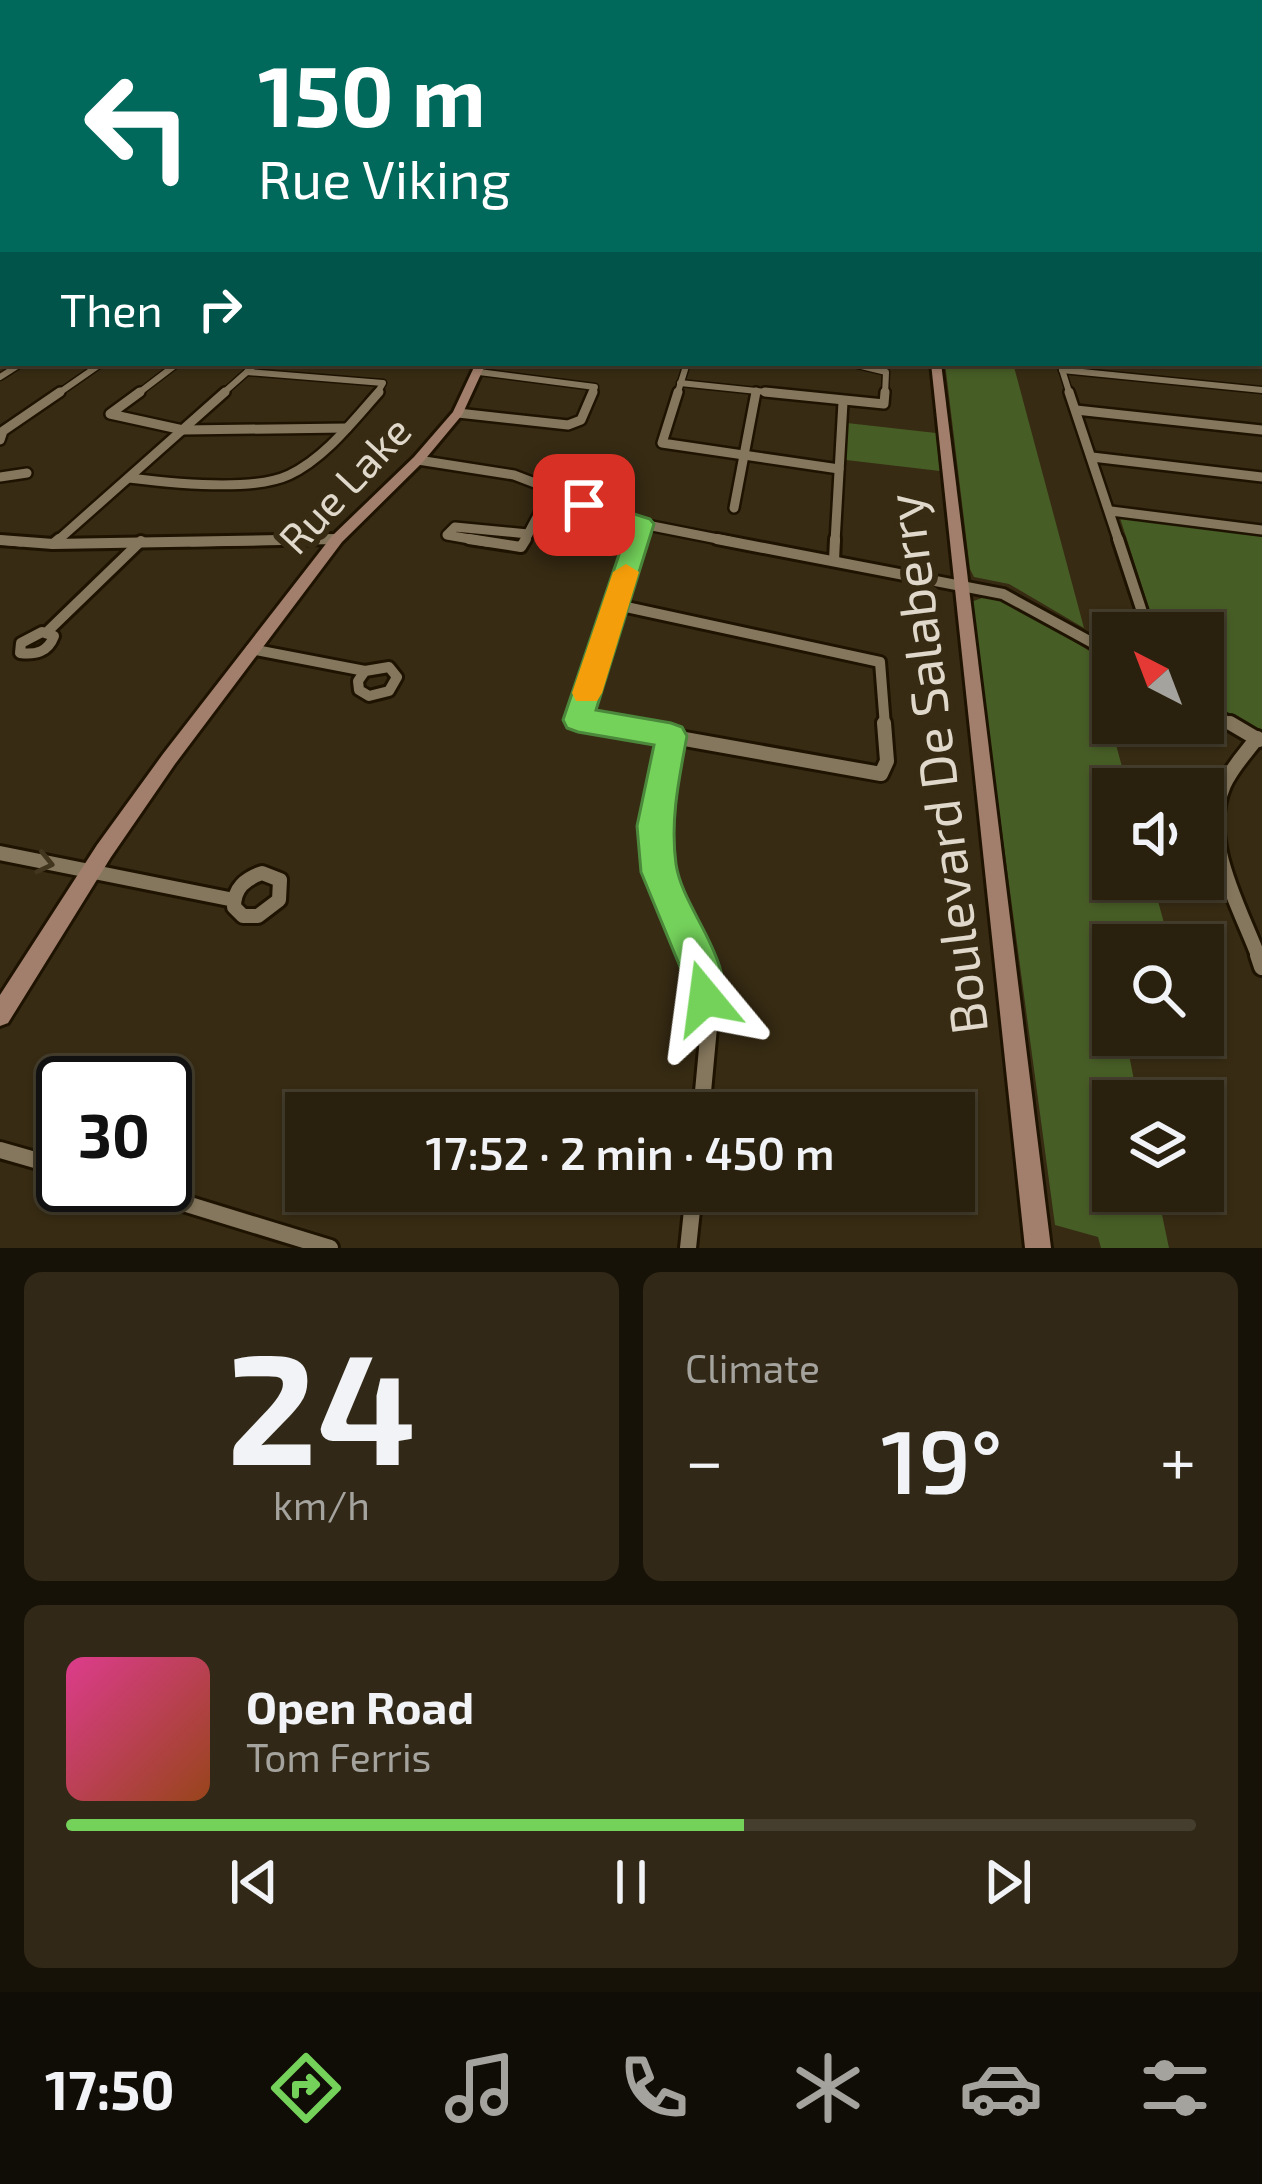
<!DOCTYPE html>
<html lang="en">
<head>
<meta charset="utf-8">
<style>
	body { margin:0; font-family:"Exo 2",sans-serif; background:#312817; color:#f1f3f6; height:100vh; display:flex; flex-direction:column; font-size:45px; white-space:nowrap }
	* { box-sizing:border-box; margin:0 }
	p { font-size:39px; color:#a5a39e }
	.icon { flex:none; width:66px; height:66px; fill:none; stroke:currentColor; stroke-width:2; stroke-linecap:round; stroke-linejoin:round }
	.map { position:relative; height:1248px; overflow:hidden }
	.drawer { display:flex; flex-direction:column; gap:24px; padding:24px; background:#171208; flex:1 }
	.drawer>* { flex:none }
	.banner { position:absolute; left:0px; top:0px; width:1263px; height:366px; box-shadow:0 3px 9px #0004,0 0 0 3px #453e2e; background:#00695c; color:#fff; overflow:hidden }
	.needle { width:78px; rotate:318deg }
	.buttons { position:absolute; left:1092px; top:612px; display:grid; gap:24px }
	.buttons a { display:grid; place-items:center; width:132px; height:132px; border-radius:0px; background:#29200e; box-shadow:0 3px 9px #0004,0 0 0 3px #453e2e; font-size:60px }
	.speed { position:absolute; left:36px; top:1056px; display:flex; gap:24px; font-size:60px; font-weight:700; text-align:center }
	.speed>* { display:grid; place-content:center; width:156px; height:156px; border-radius:50%; background:#29200e; box-shadow:0 3px 9px #0004,0 0 0 3px #453e2e; line-height:1 }
	.speed .limit { border:6px solid #111; border-radius:18px; background:#fff; color:#111 }
	.pin { position:absolute; display:grid; place-items:center; width:102px; height:102px; color:#fff; margin:-51px; border-radius:24px; box-shadow:0 6px 18px #0006 }
	.me { position:absolute; width:132px; margin:-66px; rotate:344deg; stroke-linejoin:round; filter:drop-shadow(0 0 9px #0008) }
	.turn { display:flex; align-items:center; gap:42px; height:252px; padding:0 60px; font-size:54px }
	.turn .icon { width:156px; height:156px; stroke-width:2.5 }
	.turn b { display:block; font-size:84px; line-height:102px }
	.then { display:flex; align-items:center; height:114px; padding:0 60px; background:#0003; gap:24px; font-size:45px }
	.big { font-size:90px; font-weight:600; line-height:1.1 }
	.drawer .widget { flex:1; display:flex; flex-direction:column; justify-content:center; gap:18px; min-width:0; padding:0 42px; border-radius:18px; background:#312817 }
	.drawer .dial { align-items:center; gap:0 }
	.dial b { font-size:156px; line-height:1 }
	.song { display:flex; align-items:center; gap:36px }
	.cover { width:144px; height:144px; border-radius:18px; background:linear-gradient(135deg,hsl(330 70% 55%),hsl(20 70% 35%)) }
	.played { height:12px; border-radius:6px; background:linear-gradient(90deg,#74d25b 60%,#453e2e 60%) }
	.keys { display:flex; justify-content:space-around; direction:ltr }
	.heat { display:flex; justify-content:space-between; align-items:center; font-size:66px; direction:ltr }
	.drawer .tiles { flex:1; display:grid; gap:24px; grid-template-columns:1fr 1fr }
	.widget:last-child { grid-column:span 2 }
	.trip { position:absolute; left:285px; top:1092px; width:690px; height:120px; border-radius:0px; background:#29200e; box-shadow:0 3px 9px #0004,0 0 0 3px #453e2e; font-weight:600; line-height:120px; text-align:center }
	.tab-bar { display:flex; height:192px; justify-content:space-around; align-items:center; background:#100d06; color:#a5a39e }
	.tab-bar .icon { width:84px; height:84px }
	.tab-bar .on { color:#74d25b }
	.tab-bar b { font-size:54px; color:#f1f3f6 }
	.map>svg:first-child { display:block }
</style>
</head>
<body>
<div class="map">
<svg width="1262" height="1248" viewBox="0 0 1262 1248">
	<rect width="100%" height="100%" fill="#372b13"/>
	<g fill="#475d26">
		<polygon points="945,363 1013,363 1084,628 1009,584 974,577 970,569"/>
		<polygon points="847,423 936,433 940,471 846,460"/>
		<polygon points="1120,518 1262,534 1262,733 1203,699 1203,633 1157,633"/>
		<polygon points="987,596 1010,602 1091,652 1128,789 1113,789 1113,879 1152,879 1170,945 1113,945 1113,1035 1194,1035 1199,1054 1126,1039 1138,1101 1113,1101 1113,1191 1157,1191 1169,1248 1101,1248 1098,1237 1055,1225 971,602"/>
	</g>
	<g fill="none" stroke-linecap="round" stroke-linejoin="round">
		<defs>
			<g id="street-far4">
				<polyline points="849,363 886,372 885,395"/>
				<polyline points="1060,363 1070,395"/>
				<polyline points="1062,370 1262,390"/>
				<polyline points="247,372 383,383 376,395"/>
				<polyline points="479,372 595,387 592,395"/>
				<polyline points="0,377 22,363"/>
				<polyline points="680,383 794,395"/>
				<polyline points="56,395 102,363"/>
				<polyline points="136,395 178,363"/>
				<polyline points="221,395 257,363"/>
				<polyline points="677,395 687,363"/>
			</g>
			<g id="street-far3">
				<polyline points="140,392 110,414 183,430 347,428"/>
				<polyline points="678,392 662,443 839,469"/>
				<polyline points="765,392 884,404 885,392"/>
				<polyline points="1069,392 1119,542"/>
				<polyline points="1076,410 1262,430"/>
				<polyline points="458,413 568,425 581,420 593,392"/>
				<polyline points="0,440 3,431 60,392"/>
				<polyline points="1092,457 1262,477"/>
				<polyline points="418,460 514,475 642,524 733,542"/>
				<polyline points="0,477 27,473"/>
				<path d="M129,478C169,483 253,492 289,475C325,458 353,421 379,392"/>
				<polyline points="734,508 756,392"/>
				<polyline points="1111,511 1262,530"/>
				<polyline points="528,534 551,491"/>
				<polyline points="0,540 21,542"/>
				<polyline points="56,542 225,392"/>
				<polyline points="192,542 337,539"/>
				<polyline points="487,542 447,535 455,527 528,534"/>
				<polyline points="524,542 528,534"/>
				<polyline points="636,542 642,524"/>
				<polyline points="835,542 843,402"/>
			</g>
			<g id="street-far2">
				<polyline points="469,539 521,547 526,539"/>
				<polyline points="717,539 1003,594 1113,654"/>
				<polyline points="1118,539 1149,633"/>
				<polyline points="0,540 53,544 337,539"/>
				<polyline points="53,544 59,539"/>
				<polyline points="834,561 835,539"/>
				<polyline points="617,605 880,662 885,726"/>
				<path d="M42,632L54,636C48,652 36,655 20,653L21,643Z"/>
				<polyline points="47,632 141,541"/>
				<polyline points="251,649 365,671"/>
				<polygon points="389,667 397,677 389,691 369,696 359,690 358,681 365,671"/>
				<polyline points="1203,707 1235,726"/>
				<polyline points="612,726 578,720 637,539"/>
			</g>
			<g id="street-far1">
				<polyline points="595,723 881,774 887,761 884,723"/>
				<polyline points="1230,723 1259,740"/>
				<polyline points="671,735 654,826 659,872 695,958"/>
				<path d="M1257,738C1246,753 1232,767 1224,785C1200,840 1240,907 1259,958"/>
				<polyline points="0,853 234,900"/>
				<path d="M262,873L280,880L279,900L258,916H243L234,907C234,888 245,879 262,873Z"/>
			</g>
			<g id="street">
				<polyline points="694,955 709,1027 701,1113"/>
				<polyline points="1258,955 1262,967"/>
				<polyline points="0,1150 63,1168"/>
				<polyline points="125,1185 330,1248"/>
				<polyline points="688,1248 694,1191"/>
			</g>
			<g id="secondary">
				<polygon points="3,285 3,292 0,293 0,286"/>
				<polygon points="476,363 486,363 462,415 422,463 342,542 175,764 111,857 8,1023 0,1026 0,995 97,845 163,754 332,536 414,457 453,412"/>
				<polygon points="931,363 941,363 1051,1248 1025,1248"/>
			</g>
		</defs>
		<use href="#street-far4" stroke="#1e1300" stroke-width="9"/>
		<use href="#street-far3" stroke="#1e1300" stroke-width="14"/>
		<use href="#street-far2" stroke="#1e1300" stroke-width="16"/>
		<use href="#street-far1" stroke="#1e1300" stroke-width="20"/>
		<use href="#street" stroke="#1e1300" stroke-width="22"/>
		<use href="#secondary" stroke="#1e1300" stroke-width="6"/>
		<use href="#street-far4" stroke="#85775d" stroke-width="6"/>
		<use href="#street-far3" stroke="#85775d" stroke-width="9"/>
		<use href="#street-far2" stroke="#85775d" stroke-width="10"/>
		<use href="#street-far1" stroke="#85775d" stroke-width="14"/>
		<use href="#street" stroke="#85775d" stroke-width="16"/>
		<use href="#secondary" fill="#a27f6c" fill-rule="evenodd"/>
	</g>
	<defs><path id="oneway-chevron" d="M-2-3.5L2.5 0L-2 3.5" fill="none" stroke-width="1.6" stroke-linecap="round" stroke-linejoin="round" transform="scale(3)"/></defs>
	<use stroke="#43361e" href="#oneway-chevron" transform="translate(45 863) rotate(13)"/>
	<linearGradient id="sky" x2="0" y2="1"><stop stop-color="#1e180a"/><stop offset="0.51" stop-color="#4d4a44"/><stop offset="1" stop-color="#4d4a44" stop-opacity="0"/></linearGradient>
	<rect width="1262" height="358" fill="url(#sky)"/>
	<path fill="#74d25b" stroke="#4b883b" stroke-width="3" d="M584,498L650,519L654,524L596,710L671,723L682,727L687,736C679,779 670,820 676,864C683,912 739,963 719,1012L705,1018L691,1012L681,969L641,872L637,826L654,745L578,732L567,728L563,720L628,528L575,510V500Z"/>
	<polygon fill="#f59e0b" points="626,564 639,572 602,693 597,701 576,701 572,693 613,572"/>
	<g text-anchor="middle" stroke-width="12" stroke-linejoin="round" paint-order="stroke">
		<g font-size="42" fill="#e0d9cb" stroke="#372b13">
			<text transform="translate(345 485) rotate(-47)" y="15">Rue Lake</text>
		</g>
		<g font-size="51" fill="#e0d9cb" stroke="#372b13">
			<text transform="translate(937 764) rotate(-97)" y="18">Boulevard De Salaberry</text>
		</g>
	</g>
</svg>
<div class="buttons">
<a><svg class="needle" viewBox="-14 -14 28 28"><path d="M0-13l5 13h-10z" fill="#e53935"/><path d="M0 13l5-13h-10z" fill="#a5a39e"/></svg></a>
<a><svg class="icon" aria-label="sound" viewBox="0 0 24 24"><path d="M4 9h4l5-4v14l-5-4H4zM17 9q2 3 0 6"/></svg></a>
<a><svg class="icon" aria-label="search" viewBox="0 0 24 24"><circle cx="10" cy="10" r="6"/><path d="M15 15l6 6"/></svg></a>
<a><svg class="icon" aria-label="layers" viewBox="0 0 24 24"><path d="M12 4l9 5-9 5-9-5zM3 14l9 5 9-5"/></svg></a>
</div>
<div class="speed"><div class="limit">30</div></div>
<div class="pin" style="left:584px;top:505px;background:#d93025"><svg class="icon" aria-label="arrive" viewBox="0 0 24 24"><path d="M6 21V4h12l-3 4 3 4H6"/></svg></div>
<svg class="me" style="left:705px;top:998px" viewBox="-20 -20 40 40"><path d="M0-17L14 15 0 8-14 15z" fill="#74d25b" stroke="#fff" stroke-width="4"/></svg>
<div class="trip">17:52 · 2 min · 450 m</div>
<div class="banner">
<div class="turn"><svg class="icon" aria-label="left" viewBox="0 0 24 24"><path d="M17 20v-9H6M10 6l-5 5 5 5"/></svg><div><b>150 m</b>Rue Viking</div></div>
<div class="then">Then<svg class="icon" aria-label="right" viewBox="0 0 24 24"><path d="M7 20v-9h11M14 6l5 5-5 5"/></svg></div>
</div>
</div>
<section class="drawer">
<div class="tiles">
<div class="widget dial"><b>24</b><p>km/h</p></div>
<div class="widget"><p>Climate</p>
<div class="heat"><a>−</a><b class="big">19°</b><a>+</a></div>
</div>
<div class="widget">
<div class="song"><i class="cover"></i><div><b>Open Road</b><p>Tom Ferris</p></div></div>
<div class="played"></div>
<div class="keys"><svg class="icon" aria-label="previous" viewBox="0 0 24 24"><path d="M18 5L8 12l10 7zM5 5v14"/></svg><svg class="icon" aria-label="pause" viewBox="0 0 24 24"><path d="M8 5v14M16 5v14"/></svg><svg class="icon" aria-label="next" viewBox="0 0 24 24"><path d="M6 5l10 7-10 7zM19 5v14"/></svg></div>
</div>
</div>
</section>
<nav class="tab-bar">
<b>17:50</b>
<svg class="icon on" aria-label="directions" viewBox="0 0 24 24"><path d="M12 3l9 9-9 9-9-9zM9 14v-3h6M13 9l2 2-2 2"/></svg>
<svg class="icon" aria-label="music" viewBox="0 0 24 24"><path d="M9 18V5l10-2v13"/><circle cx="6" cy="18" r="3"/><circle cx="16" cy="16" r="3"/></svg>
<svg class="icon" aria-label="phone" viewBox="0 0 24 24"><path d="M5 4h4l2 5-3 2q2 4 5 5l2-3 5 2v4C11 20 4 13 5 4z"/></svg>
<svg class="icon" aria-label="climate" viewBox="0 0 24 24"><path d="M12 3v18M4 7l16 10M4 17L20 7"/></svg>
<svg class="icon" aria-label="car" viewBox="0 0 24 24"><path d="M5 17H2v-5l4-1 3-4h7l3 4 3 1v5h-3M9 17h6M6 11h13"/><circle cx="7" cy="17" r="2"/><circle cx="17" cy="17" r="2"/></svg>
<svg class="icon" aria-label="filters" viewBox="0 0 24 24"><path d="M4 7h16M4 17h16"/><circle cx="9" cy="7" r="2"/><circle cx="15" cy="17" r="2"/></svg>
</nav>
</body>
</html>
